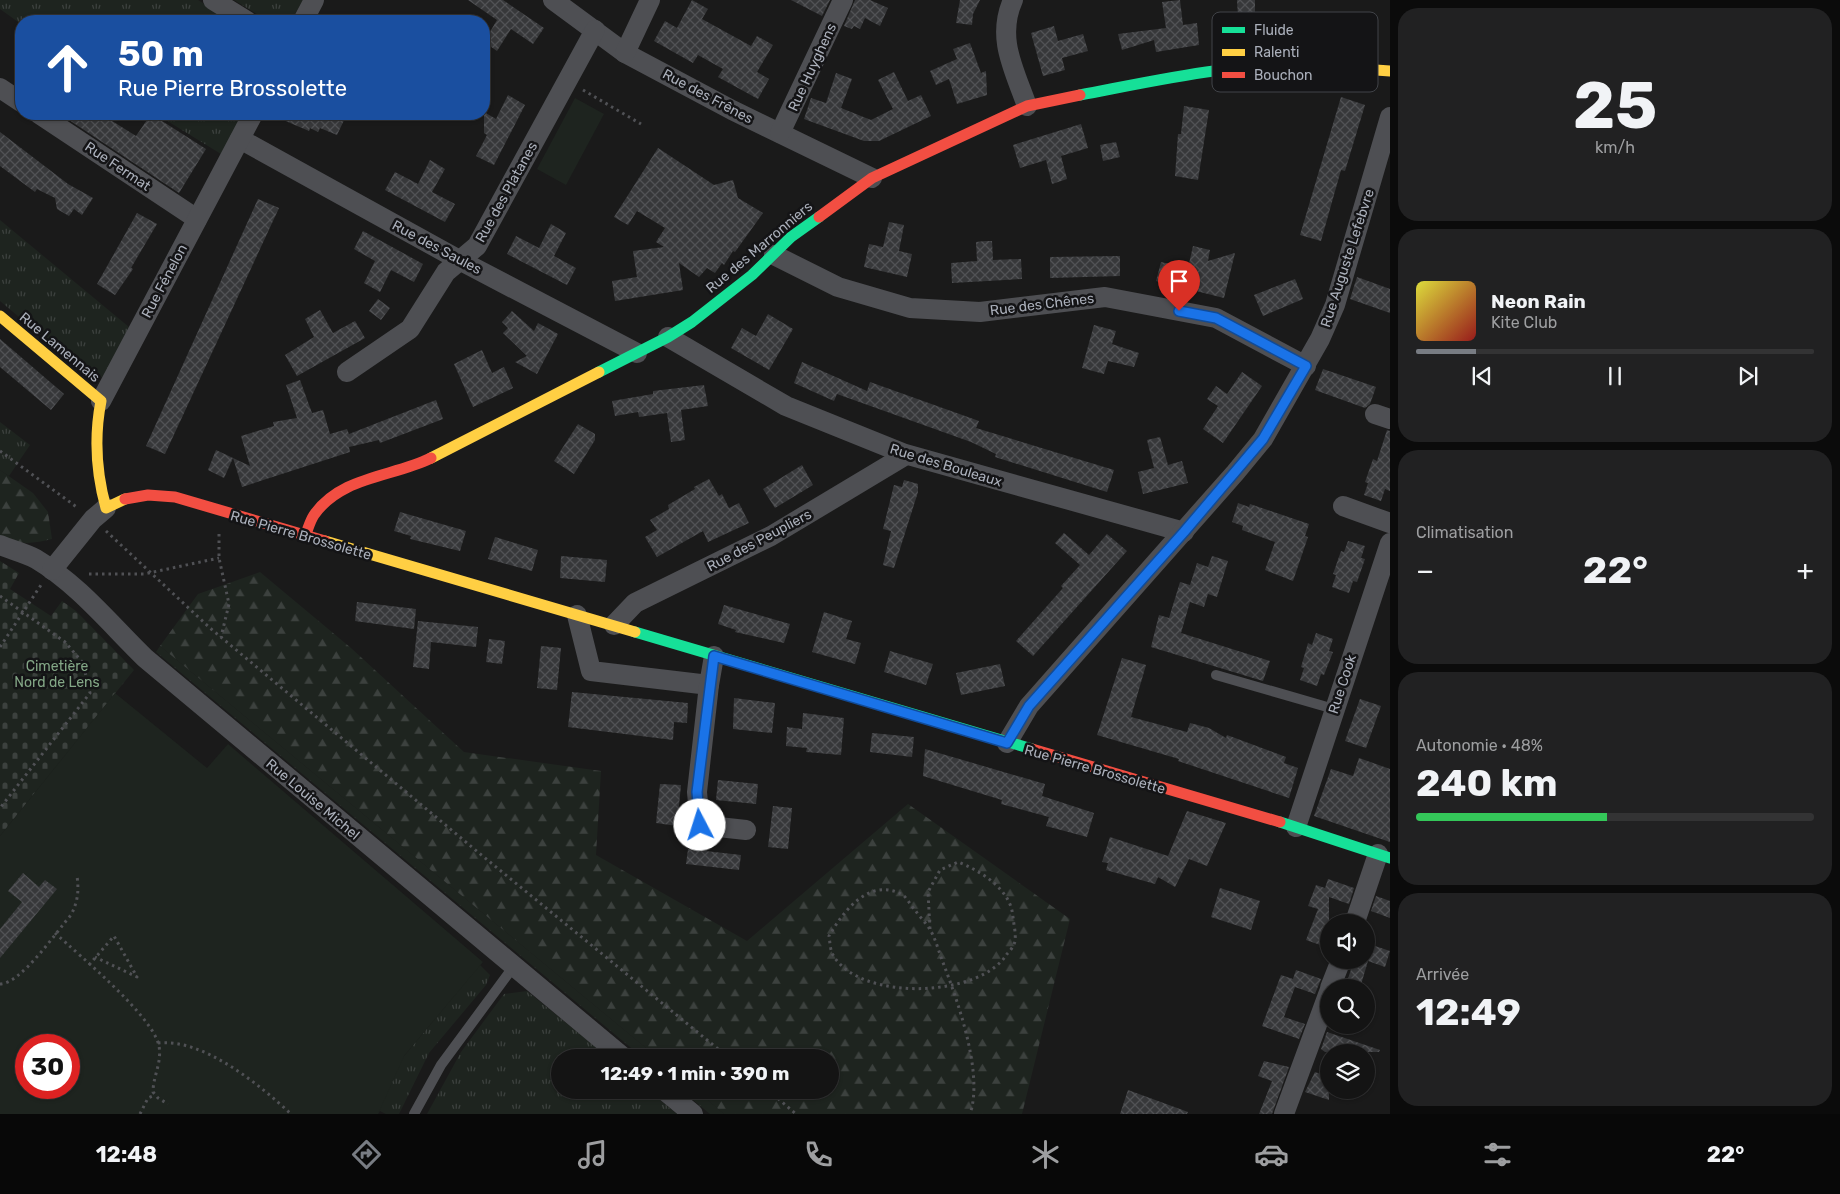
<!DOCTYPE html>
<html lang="fr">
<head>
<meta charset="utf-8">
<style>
	body { margin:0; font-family:Rubik,sans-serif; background:#212122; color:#f1f3f6; height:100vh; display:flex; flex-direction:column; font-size:19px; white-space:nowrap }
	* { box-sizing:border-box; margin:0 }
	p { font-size:16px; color:#9d9ea0 }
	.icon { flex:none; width:28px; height:28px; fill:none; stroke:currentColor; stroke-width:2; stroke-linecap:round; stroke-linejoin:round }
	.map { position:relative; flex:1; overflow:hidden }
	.panel { display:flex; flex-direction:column; gap:8px; padding:8px; background:#0b0b0b; width:450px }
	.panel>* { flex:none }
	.guide { position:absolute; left:15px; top:15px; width:475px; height:105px; border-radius:20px; box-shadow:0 1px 4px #0004,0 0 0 1px #333334; background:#1a4fa0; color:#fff; overflow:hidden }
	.tools { position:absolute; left:1320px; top:914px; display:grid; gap:10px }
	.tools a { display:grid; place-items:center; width:55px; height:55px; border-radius:50%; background:#141414; box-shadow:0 1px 4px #0004,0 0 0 1px #333334; font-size:25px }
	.speed { position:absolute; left:15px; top:1034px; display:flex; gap:10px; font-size:25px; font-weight:700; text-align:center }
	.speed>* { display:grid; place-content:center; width:65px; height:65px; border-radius:50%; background:#141414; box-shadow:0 1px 4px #0004,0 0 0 1px #333334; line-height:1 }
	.speed .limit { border:8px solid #d22; background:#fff; color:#111 }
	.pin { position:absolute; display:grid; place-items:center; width:42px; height:42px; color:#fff; margin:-51px -21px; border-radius:50% 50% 50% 0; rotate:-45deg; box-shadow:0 0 5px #0007 }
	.pin .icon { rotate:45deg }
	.me { position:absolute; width:55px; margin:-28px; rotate:355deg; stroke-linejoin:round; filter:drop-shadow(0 0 4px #0008) }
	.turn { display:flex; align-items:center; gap:18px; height:105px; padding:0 20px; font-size:22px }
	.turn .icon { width:65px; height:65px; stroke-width:2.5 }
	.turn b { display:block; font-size:35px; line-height:42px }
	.big { font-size:38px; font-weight:700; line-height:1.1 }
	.panel .card { flex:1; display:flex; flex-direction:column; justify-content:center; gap:8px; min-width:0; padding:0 18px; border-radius:20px; background:#212122 }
	.panel .dial { align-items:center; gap:0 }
	.dial b { font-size:65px; line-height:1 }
	.song { display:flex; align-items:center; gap:15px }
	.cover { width:60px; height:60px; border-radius:8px; background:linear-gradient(135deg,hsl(60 70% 55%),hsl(0 70% 35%)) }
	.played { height:5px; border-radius:2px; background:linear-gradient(90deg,#787c83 15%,#333334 15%) }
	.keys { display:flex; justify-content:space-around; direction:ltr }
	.heat { display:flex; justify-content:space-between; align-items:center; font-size:28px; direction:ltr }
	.charge { height:8px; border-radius:4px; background:linear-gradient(90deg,#34c759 48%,#333334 0) }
	.trip { position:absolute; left:551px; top:1049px; width:288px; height:50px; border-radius:25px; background:#141414; box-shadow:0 1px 4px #0004,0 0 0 1px #333334; font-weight:700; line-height:50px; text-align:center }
	.dock { display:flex; height:80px; justify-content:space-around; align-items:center; background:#080808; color:#9d9ea0 }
	.dock .icon { width:35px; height:35px }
	.dock .current { color:#787c83 }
	.dock b { font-size:22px; color:#f1f3f6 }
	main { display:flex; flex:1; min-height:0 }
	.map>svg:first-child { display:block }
</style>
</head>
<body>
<main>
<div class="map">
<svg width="1390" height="1114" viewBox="0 0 1390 1114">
	<defs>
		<pattern id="grass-tufts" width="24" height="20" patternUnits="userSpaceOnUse" patternTransform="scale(1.25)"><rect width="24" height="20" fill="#1e241f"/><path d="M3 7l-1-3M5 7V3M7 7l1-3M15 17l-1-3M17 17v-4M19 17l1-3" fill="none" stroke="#3c413e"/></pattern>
		<pattern id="forest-firs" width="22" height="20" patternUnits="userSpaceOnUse" patternTransform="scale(1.25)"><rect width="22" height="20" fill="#1e241f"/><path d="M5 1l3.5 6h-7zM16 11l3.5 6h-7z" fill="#3c413e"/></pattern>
		<pattern id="cemetery-stones" width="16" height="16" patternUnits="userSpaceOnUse" patternTransform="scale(1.25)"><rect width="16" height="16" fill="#1e241f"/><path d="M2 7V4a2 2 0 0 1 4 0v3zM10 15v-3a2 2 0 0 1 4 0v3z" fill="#3c413e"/></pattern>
		<pattern id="building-cross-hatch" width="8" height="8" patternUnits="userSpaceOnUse" patternTransform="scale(1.25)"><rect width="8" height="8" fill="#37383a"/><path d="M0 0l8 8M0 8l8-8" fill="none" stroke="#515255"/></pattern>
	</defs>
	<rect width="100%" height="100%" fill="#1a1a1a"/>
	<g fill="url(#grass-tufts)">
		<polygon points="0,0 198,0 231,21 21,21 21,24 0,9"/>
		<polygon points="234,0 303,0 291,21 268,21"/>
		<polygon points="156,114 243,114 221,154"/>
		<polygon points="0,220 129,327 104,376 95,381 0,301"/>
		<polygon points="0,422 30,445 9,476 0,470"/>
		<polygon points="160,646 657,1057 642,1057 156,652"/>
		<polygon points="480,965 490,975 486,985 429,1053 399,1114 386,1114 380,1111 378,1114 348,1114 404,1056"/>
		<polygon points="527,991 608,1057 560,1058 560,1090 648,1090 677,1114 427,1114 461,1052 504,994"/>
		<polygon points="681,1090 696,1090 724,1114 710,1114"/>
	</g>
	<g fill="url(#forest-firs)">
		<path d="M0,470L33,493L48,512L52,539C33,544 19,545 0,537Z"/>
		<polygon points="260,572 351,648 464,752 601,771 596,855 747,941 908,804 1070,919 1022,1114 724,1114 696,1090 830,1090 830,1058 657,1057 160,646 198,594"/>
	</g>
	<polygon fill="url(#cemetery-stones)" points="0,561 19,573 10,589 51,616 62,601 76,611 134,670 0,836"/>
	<g fill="#1e241f" fill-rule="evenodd">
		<polygon points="575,98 604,114 566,185 537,169"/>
		<path d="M115,693L207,768L228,744L483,962L404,1056L378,1114H0V836ZM26,1045H69V1088H26Z"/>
	</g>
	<g fill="url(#building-cross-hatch)">
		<polygon points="468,0 503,0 544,28 533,44 511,29 497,51 484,42 497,20"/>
		<polygon points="692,0 708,9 702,19 751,46 757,36 773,45 757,72 769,79 758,99 718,77 723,69 698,55 693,63 654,41 665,21 677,28"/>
		<polygon points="791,0 830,0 822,16"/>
		<polygon points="855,0 870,0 888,8 880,26 865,18 860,29 854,26 852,29 844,26"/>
		<polygon points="960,0 980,0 973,14 972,25 956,23"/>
		<polygon points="1180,0 1183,25 1197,23 1199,45 1156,52 1154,40 1122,50 1118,34 1166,28 1162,2"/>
		<polygon points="1237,0 1255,0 1255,17 1292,16 1292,13 1362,16 1361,41 1269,36 1269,39 1226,41 1225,18 1238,18"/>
		<polygon points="1054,26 1058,41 1083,34 1088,51 1062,58 1065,70 1043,76 1031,33"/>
		<polygon points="970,43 981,73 986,71 987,95 957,104 949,79 936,85 930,71 957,59 953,49"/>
		<polygon points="894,72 908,101 921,95 931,116 879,141 864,141 804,119 811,98 826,103 836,73 852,79 841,108 871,120 893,109 878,80"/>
		<polygon points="508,95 525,105 494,165 476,156 487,135 484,133 484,112 496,119"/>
		<polygon points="1341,97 1365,105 1345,171 1341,170 1321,241 1300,235"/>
		<polygon points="1184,106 1209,110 1198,180 1175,176 1178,134 1181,134"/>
		<polygon points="60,114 101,114 136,136 151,114 206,149 179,193"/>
		<polygon points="269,114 347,114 337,135 320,128 318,132 310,128 309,131"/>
		<polygon points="1081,124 1088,148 1061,156 1067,179 1052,184 1046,160 1020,168 1013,145"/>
		<polygon points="0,132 68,184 93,198 82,215 74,209 69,216 57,209 55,198 37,189 35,192 0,166"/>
		<polygon points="1116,142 1120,157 1103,161 1100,145"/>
		<polygon points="658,148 714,185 733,180 738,198 763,213 735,252 733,251 724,265 722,263 715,273 707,268 699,277 679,263 683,290 615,301 612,281 637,277 633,251 664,247 656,242 665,228 637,211 628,225 614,217"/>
		<polygon points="430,160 445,169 432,192 455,204 445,222 385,190 395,172 418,184"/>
		<polygon points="258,199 279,208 165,454 146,446"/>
		<polygon points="137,213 157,224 131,268 133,269 115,295 97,284"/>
		<polygon points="889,222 904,225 899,251 912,254 907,277 864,267 869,244 883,247"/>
		<polygon points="551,224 566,233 554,256 576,268 567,285 507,254 516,236 539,248"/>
		<polygon points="363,231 423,264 414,282 391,270 380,292 364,283 375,261 354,249"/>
		<polygon points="985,241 992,241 993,260 1021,259 1022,279 952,283 951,263 977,261 976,242"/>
		<polygon points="1193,246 1210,250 1208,261 1235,253 1224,298 1156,281 1161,262 1188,268"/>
		<polygon points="1120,256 1120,276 1050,278 1050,257"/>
		<polygon points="1357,277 1390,289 1390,313 1350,299"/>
		<polygon points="1295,279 1303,299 1263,316 1254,295"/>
		<polygon points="378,299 390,308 381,320 369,311"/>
		<polygon points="320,310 333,333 355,321 365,338 297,376 285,355 314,337 305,319"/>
		<polygon points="512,311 534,331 538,323 558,334 537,374 515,362 527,356 503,333 508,328 502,322"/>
		<polygon points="768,314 793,329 769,370 731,348 742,328 756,336"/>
		<polygon points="1094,325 1116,331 1112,344 1139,353 1134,367 1108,361 1104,374 1082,368"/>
		<polygon points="0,339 64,394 51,410 0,367"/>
		<polygon points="482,350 492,373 504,367 513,388 473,407 454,364"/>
		<polygon points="802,362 867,391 870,382 979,421 976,428 1114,470 1107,492 995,457 996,454 971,442 837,394 834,401 794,383"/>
		<polygon points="1323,369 1376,387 1370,404 1365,408 1315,390"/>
		<polygon points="1242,372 1262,386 1223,443 1203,429 1218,406 1207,399 1216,386 1227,394"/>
		<polygon points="300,380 312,413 323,410 330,434 347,429 349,434 436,400 443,419 380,443 379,440 349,447 350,452 242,487 233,458 250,466 241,436 274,426 273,422 297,418 286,385"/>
		<polygon points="704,385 708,406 681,410 685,440 671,442 667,413 639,417 638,412 615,416 612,401 653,394 653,391"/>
		<polygon points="578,424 595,434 595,440 574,474 554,461"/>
		<polygon points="1387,430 1390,431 1390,491 1385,489 1381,501 1364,495 1368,483 1365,482 1373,459 1377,461"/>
		<polygon points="1160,437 1168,465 1182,461 1188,483 1143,494 1138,472 1154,468 1147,440"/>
		<polygon points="216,450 233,458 224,478 208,470"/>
		<polygon points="802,465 813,485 775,508 763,489"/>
		<polygon points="709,479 719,496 722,494 729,508 739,503 749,523 708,542 703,531 657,557 645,537 657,530 650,520 669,509 668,505 695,489 694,487"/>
		<polygon points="904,480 918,484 918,492 894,568 883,565 891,531 883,529 894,485 902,487"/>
		<polygon points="1238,503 1249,507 1250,504 1309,524 1305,536 1308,537 1293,581 1265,570 1275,542 1242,530 1243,526 1232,522"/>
		<polygon points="400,512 466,531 460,551 410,539 411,536 394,531"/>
		<polygon points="1064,533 1089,555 1107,534 1127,551 1033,656 1016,641 1063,588 1061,586 1080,565 1055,543"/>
		<polygon points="495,537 538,550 532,571 488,559"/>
		<polygon points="1348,541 1365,546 1361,558 1365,559 1357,582 1353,581 1349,593 1332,587 1336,575 1333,574 1341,551 1344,552"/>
		<polygon points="561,556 607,560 605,582 560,578"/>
		<polygon points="1212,556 1228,561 1217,597 1208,594 1204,607 1190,602 1181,633 1270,661 1263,681 1151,647 1159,615 1169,618 1180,582 1190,585 1197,563 1208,567"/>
		<polygon points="357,602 416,609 414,629 355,621"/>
		<polygon points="724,605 790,624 784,643 735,632 736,630 718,624"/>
		<polygon points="824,612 852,621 846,639 861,643 855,664 812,652"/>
		<polygon points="418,621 478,627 476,647 431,642 429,669 413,667"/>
		<polygon points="1316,633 1333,639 1329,651 1333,652 1324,675 1321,674 1317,686 1300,680 1304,668 1301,667 1308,643 1312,645"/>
		<polygon points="489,639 505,641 502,664 486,662"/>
		<polygon points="541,646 561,648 557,690 537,688"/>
		<polygon points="890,651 933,664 926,685 884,672"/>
		<polygon points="1122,658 1146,665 1131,717 1187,732 1190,723 1209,728 1226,738 1227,735 1286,757 1284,763 1298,768 1289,798 1178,761 1179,759 1097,735"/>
		<polygon points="1000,664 1005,686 961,695 956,673"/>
		<polygon points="572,692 688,703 687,723 674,722 673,740 568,727"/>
		<polygon points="734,698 775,703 772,733 733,729"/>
		<polygon points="1360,699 1381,706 1366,748 1345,741"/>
		<polygon points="803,713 844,718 841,755 806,752 807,748 786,746 787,727 802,729"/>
		<polygon points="872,733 914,737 912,757 870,752"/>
		<polygon points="925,749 1045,784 1042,796 1094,813 1087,837 1046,826 1049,817 1001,804 1002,800 923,776"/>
		<polygon points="1359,758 1390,769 1390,842 1314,816 1331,769 1353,776"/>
		<polygon points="718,780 758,784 756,804 716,800"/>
		<polygon points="660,784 681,785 677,826 656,823"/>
		<polygon points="773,806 792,808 788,849 768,847"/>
		<polygon points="1187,811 1226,823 1207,866 1189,859 1175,887 1158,877 1155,884 1106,870 1108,863 1102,862 1110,837 1168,856"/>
		<polygon points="688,849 741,855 739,870 686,864"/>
		<polygon points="23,873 39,887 45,880 57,889 0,958 0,929 22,902 8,891"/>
		<polygon points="1328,879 1354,888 1349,904 1329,897 1329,948 1306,940 1318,909 1308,906 1316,885 1325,888"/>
		<polygon points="1220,888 1260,901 1251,930 1211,917"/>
		<polygon points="1376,896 1390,901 1390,918 1371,911"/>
		<polygon points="1366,943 1390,951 1385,967 1368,961 1360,988 1345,988 1354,960 1366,960"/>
		<polygon points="1296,970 1321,979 1315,994 1295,987 1284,1017 1305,1024 1299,1039 1262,1026 1281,975 1293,979"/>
		<polygon points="1327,1032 1380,1050 1379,1052 1325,1052 1321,1049"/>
		<polygon points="1264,1061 1289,1067 1272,1114 1259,1114 1272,1081 1258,1076"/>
		<polygon points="1315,1072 1329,1077 1329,1100 1305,1092"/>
		<polygon points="1128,1090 1188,1112 1187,1114 1120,1114"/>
	</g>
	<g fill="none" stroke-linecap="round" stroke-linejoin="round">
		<g stroke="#505155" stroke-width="3" stroke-dasharray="2.5 4" stroke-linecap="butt">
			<polyline points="583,90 641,124"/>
			<polyline points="0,451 78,508"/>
			<polyline points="106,531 210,628 479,853 729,1058"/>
			<polyline points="219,534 219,558 229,604 221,637"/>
			<polyline points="89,574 144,574 219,558"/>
			<polyline points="0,596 65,642 83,663 90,693 0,808"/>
			<polyline points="0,647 41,585"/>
			<path d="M930,929L928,892L940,870L958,862C981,871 1012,890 1013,918C1014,925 1016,934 1015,941C1014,946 1010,951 1007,954C980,998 860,1002 833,955C830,950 830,942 829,936C843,912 869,876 903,895C907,898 911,906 915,910C919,916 925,922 929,928C935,937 938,949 942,960C957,999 984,1073 970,1114"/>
			<path d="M55,933C80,956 153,1016 159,1046C162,1063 153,1076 153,1092L158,1098L168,1104"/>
			<polyline points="89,965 114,936 137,977 95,957"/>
			<path d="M0,984C21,984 57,931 71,915C78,901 79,891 77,876"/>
			<path d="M158,1043C203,1038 260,1085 291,1114"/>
			<polyline points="768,1090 796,1114"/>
			<polyline points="140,1114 148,1098 155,1095"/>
		</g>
		<g stroke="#4e4f53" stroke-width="10">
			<polyline points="1216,675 1334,709"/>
			<polyline points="414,1114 441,1065 514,966"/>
		</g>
		<g stroke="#4e4f53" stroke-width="20">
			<polyline points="213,0 247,21"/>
			<polyline points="553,0 625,53 732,110 872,178"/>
			<path d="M1013,0C996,38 1014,69 1027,106"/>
			<polyline points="303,21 314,0"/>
			<polyline points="625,53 650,0"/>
			<polyline points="0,88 21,102"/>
			<polyline points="39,114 197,219"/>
			<polyline points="780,133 843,0"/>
			<polyline points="240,139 461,261 637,353"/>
			<polyline points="774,255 838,287 910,308 980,312 1105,297 1216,318 1306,366"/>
			<polyline points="668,337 786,406 905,454 1184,532"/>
			<polyline points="347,372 410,329 446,272 477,246 595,30"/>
			<polyline points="101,401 253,114"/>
			<polyline points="1375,414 1390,419"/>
			<polyline points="1343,506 1390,523"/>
			<path d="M0,545C12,550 25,553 36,559C78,584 111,625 145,658L624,1058"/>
			<polyline points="52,570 93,519 106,508"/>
			<polyline points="577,615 591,671 709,685 714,656"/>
			<polyline points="614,625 635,603 771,536 906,455"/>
			<polyline points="709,685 697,792 700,825 746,830"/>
			<polyline points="1007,743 1029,706 1235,473 1263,439 1320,339 1335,305 1390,117"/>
			<polyline points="1296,827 1390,543"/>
			<polyline points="1355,922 1378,854"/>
			<polyline points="1330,988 1341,960"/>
			<polyline points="664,1090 693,1114"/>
			<polyline points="1284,1114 1329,992"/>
		</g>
		<g stroke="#16e098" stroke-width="11">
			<path d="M1080,95C1159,80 1239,61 1320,66"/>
			<polyline points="599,372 668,337 692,322 752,275 791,237 819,217"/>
			<polyline points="635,632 1032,749"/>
			<polyline points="1280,822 1390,858"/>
		</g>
		<g stroke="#ffcf43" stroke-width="11">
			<polyline points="1320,66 1390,71"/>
			<path d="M0,316L101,401C94,437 96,472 106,508L125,499"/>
			<polyline points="431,458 599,372"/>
			<polyline points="325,541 635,632"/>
		</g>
		<g stroke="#f24e42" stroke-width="11">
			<polyline points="819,217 872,178 1027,106 1080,95"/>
			<polyline points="125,499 148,495 175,497 325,541"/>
			<path d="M305,536C308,529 310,521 314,515C341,476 393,477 431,458"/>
			<polyline points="1032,749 1280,822"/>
		</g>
	</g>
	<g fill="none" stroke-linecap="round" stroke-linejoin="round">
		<defs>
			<polyline id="route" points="700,825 697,792 714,656 1007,743 1029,706 1184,532 1263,439 1306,366 1216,318 1179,311"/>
		</defs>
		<use href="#route" stroke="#114b97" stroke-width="12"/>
		<use href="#route" stroke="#1a73e8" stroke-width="9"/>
	</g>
	<g text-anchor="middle" stroke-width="5" stroke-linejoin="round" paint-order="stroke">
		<g font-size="14" fill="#abb0bb" stroke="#141416">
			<text transform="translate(812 67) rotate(-65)" y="5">Rue Huyghens</text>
			<text transform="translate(708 96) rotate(28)" y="5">Rue des Frênes</text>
			<text transform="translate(118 166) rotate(34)" y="5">Rue Fermat</text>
			<text transform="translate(506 192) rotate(-61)" y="5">Rue des Platanes</text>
			<text transform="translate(437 247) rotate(28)" y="5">Rue des Saules</text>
			<text transform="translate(759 247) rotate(-40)" y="5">Rue des Marronniers</text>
			<text transform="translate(1347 258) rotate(-72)" y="5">Rue Auguste Lefebvre</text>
			<text transform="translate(164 281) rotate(-62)" y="5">Rue Fénelon</text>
			<text transform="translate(1042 304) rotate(-7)" y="5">Rue des Chênes</text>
			<text transform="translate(60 347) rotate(40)" y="5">Rue Lamennais</text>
			<text transform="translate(946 465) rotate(17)" y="5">Rue des Bouleaux</text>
			<text transform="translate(301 535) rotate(16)" y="5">Rue Pierre Brossolette</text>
			<text transform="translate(759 540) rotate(-28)" y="5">Rue des Peupliers</text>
			<text transform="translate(1342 684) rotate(-72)" y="5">Rue Cook</text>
			<text transform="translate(1095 769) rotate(16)" y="5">Rue Pierre Brossolette</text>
			<text transform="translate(313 799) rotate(40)" y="5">Rue Louise Michel</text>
		</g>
		<g font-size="14" fill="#83a686" stroke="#141416">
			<text x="57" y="671">Cimetière<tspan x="57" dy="16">Nord de Lens</tspan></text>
		</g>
	</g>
	<rect x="1212" y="12" width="166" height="80" rx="8" fill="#141416" stroke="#414348" stroke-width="1"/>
	<rect x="1222" y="27" width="23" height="6" fill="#16e098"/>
	<rect x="1222" y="49" width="23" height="7" fill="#ffcf43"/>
	<rect x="1222" y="72" width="23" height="6" fill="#f24e42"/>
	<g font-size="14" fill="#abb0bb">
		<text x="1254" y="35">Fluide</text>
		<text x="1254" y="57">Ralenti</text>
		<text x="1254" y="80">Bouchon</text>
	</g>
</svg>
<div class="tools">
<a><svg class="icon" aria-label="sound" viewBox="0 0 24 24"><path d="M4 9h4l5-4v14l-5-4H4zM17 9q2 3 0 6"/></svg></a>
<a><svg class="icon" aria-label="search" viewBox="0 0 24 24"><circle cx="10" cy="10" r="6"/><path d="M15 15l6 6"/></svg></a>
<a><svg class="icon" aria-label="layers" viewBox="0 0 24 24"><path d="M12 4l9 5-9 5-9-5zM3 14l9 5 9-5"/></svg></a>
</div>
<div class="speed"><div class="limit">30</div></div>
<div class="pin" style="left:1179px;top:311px;background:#d93025"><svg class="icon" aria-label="arrive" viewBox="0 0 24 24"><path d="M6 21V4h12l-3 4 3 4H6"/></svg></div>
<svg class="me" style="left:700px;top:825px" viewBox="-20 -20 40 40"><circle r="19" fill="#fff"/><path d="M0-13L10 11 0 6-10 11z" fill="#1a73e8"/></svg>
<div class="trip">12:49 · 1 min · 390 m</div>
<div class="guide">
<div class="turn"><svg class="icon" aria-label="ahead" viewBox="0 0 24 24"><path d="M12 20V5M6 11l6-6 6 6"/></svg><div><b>50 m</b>Rue Pierre Brossolette</div></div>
</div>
</div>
<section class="panel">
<div class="card dial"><b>25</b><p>km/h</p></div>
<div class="card">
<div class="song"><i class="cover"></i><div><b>Neon Rain</b><p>Kite Club</p></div></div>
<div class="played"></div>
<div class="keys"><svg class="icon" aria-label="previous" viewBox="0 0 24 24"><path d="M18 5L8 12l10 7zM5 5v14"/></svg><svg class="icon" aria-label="pause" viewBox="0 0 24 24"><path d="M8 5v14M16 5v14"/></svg><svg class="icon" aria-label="next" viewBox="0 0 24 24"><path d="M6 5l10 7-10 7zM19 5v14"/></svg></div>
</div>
<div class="card"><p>Climatisation</p>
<div class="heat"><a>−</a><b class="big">22°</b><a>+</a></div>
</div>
<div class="card"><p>Autonomie · 48%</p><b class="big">240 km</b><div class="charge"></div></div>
<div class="card"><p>Arrivée</p><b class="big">12:49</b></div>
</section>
</main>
<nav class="dock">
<b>12:48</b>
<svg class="icon current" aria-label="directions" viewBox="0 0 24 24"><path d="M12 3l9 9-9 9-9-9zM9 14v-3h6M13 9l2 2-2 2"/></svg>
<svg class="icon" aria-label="music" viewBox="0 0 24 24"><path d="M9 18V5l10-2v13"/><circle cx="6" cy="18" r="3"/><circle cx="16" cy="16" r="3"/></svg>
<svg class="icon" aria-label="phone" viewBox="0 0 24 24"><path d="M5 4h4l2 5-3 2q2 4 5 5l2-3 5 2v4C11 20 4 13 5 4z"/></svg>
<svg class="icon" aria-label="climate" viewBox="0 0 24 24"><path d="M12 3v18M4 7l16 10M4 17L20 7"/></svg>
<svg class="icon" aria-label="car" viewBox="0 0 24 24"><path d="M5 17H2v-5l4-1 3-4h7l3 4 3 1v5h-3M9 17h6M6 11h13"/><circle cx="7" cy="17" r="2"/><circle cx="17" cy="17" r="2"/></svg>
<svg class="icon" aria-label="filters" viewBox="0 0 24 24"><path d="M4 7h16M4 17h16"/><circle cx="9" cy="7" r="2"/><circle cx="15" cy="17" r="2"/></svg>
<b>22°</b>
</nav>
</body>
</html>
